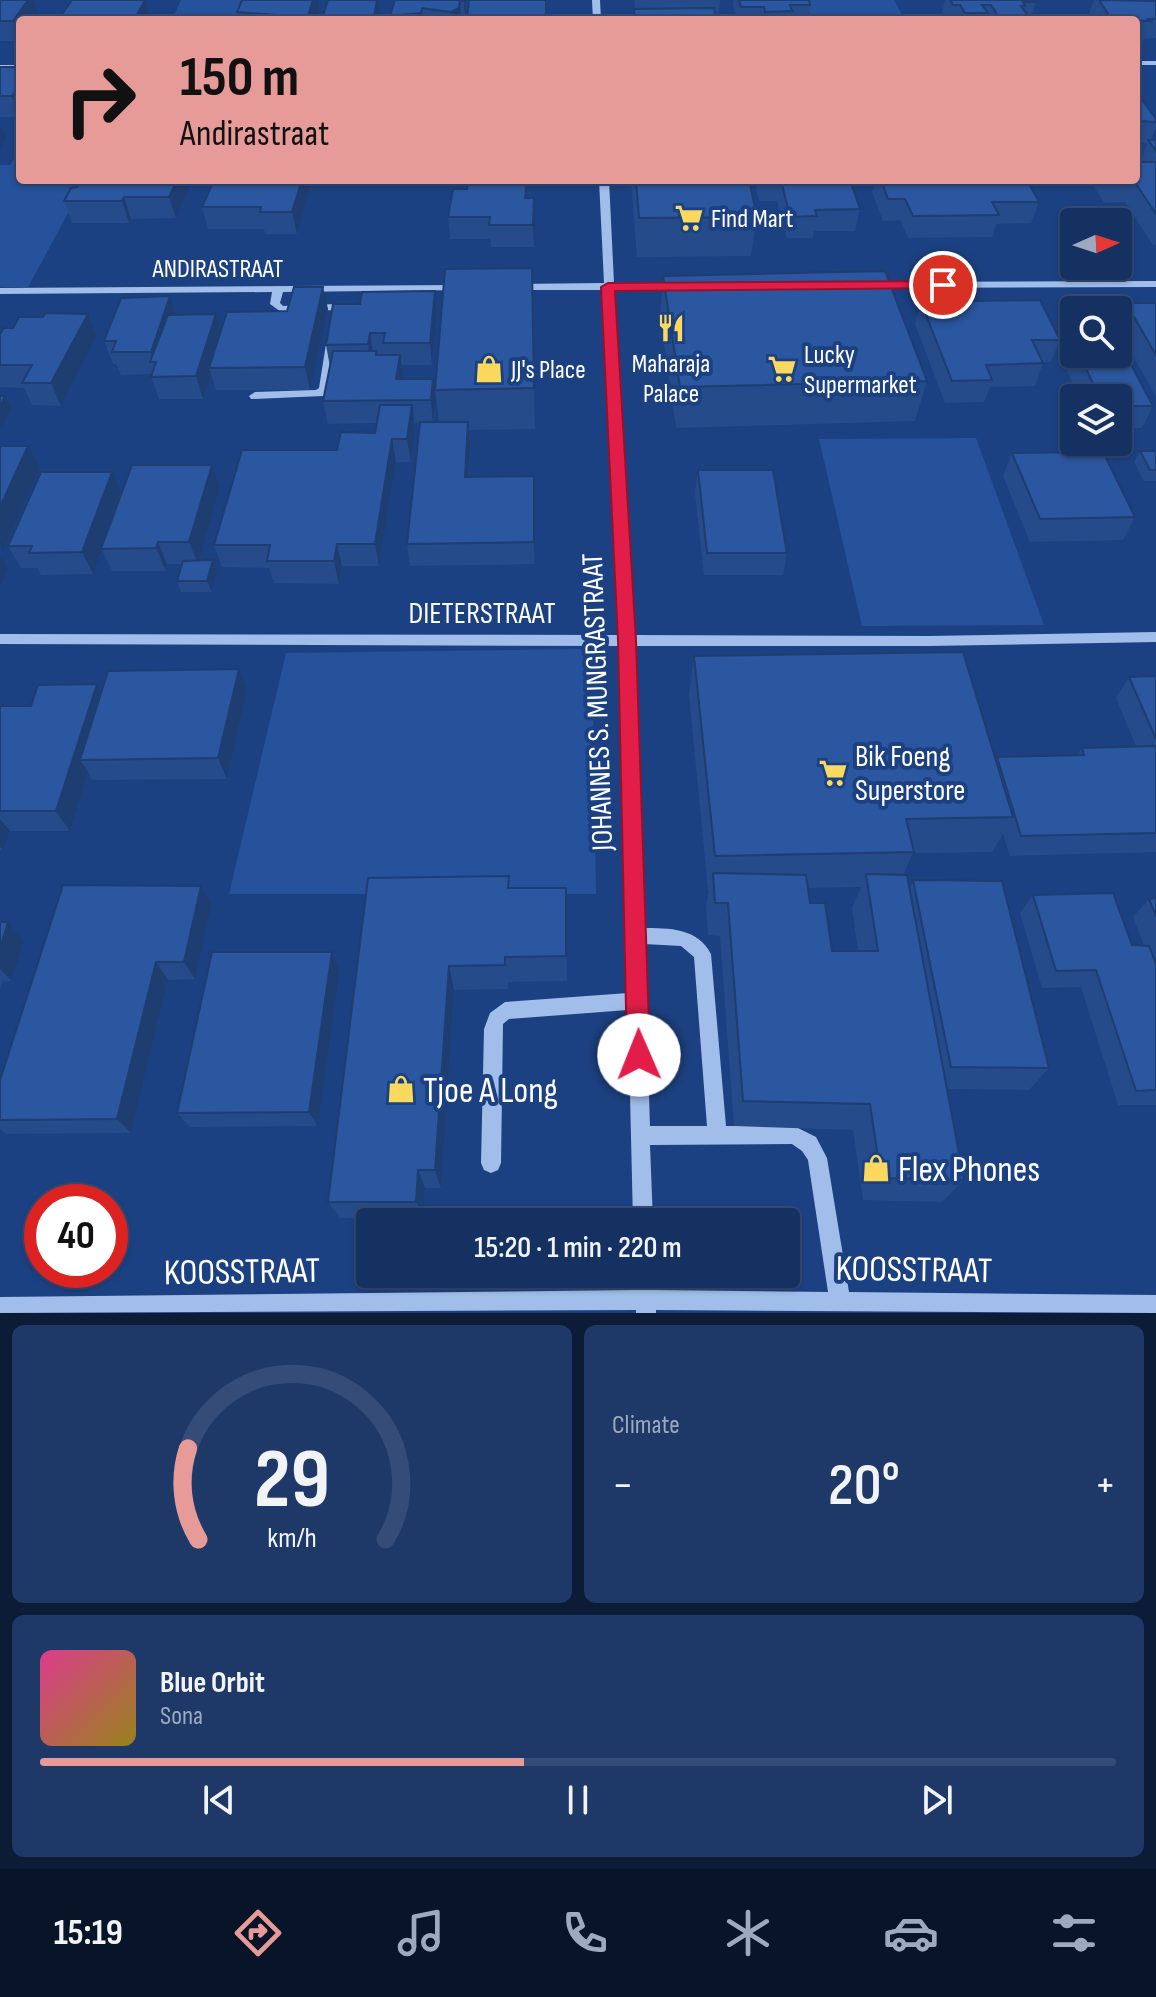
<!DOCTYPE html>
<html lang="en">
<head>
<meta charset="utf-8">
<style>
	body { margin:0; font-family:"Sofia Sans Condensed",sans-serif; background:#1e3968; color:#f1f3f6; height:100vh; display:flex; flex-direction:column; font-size:30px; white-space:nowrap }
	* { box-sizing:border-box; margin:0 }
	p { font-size:26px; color:#9da9be }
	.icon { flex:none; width:44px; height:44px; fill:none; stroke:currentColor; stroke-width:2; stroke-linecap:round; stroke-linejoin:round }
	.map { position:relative; height:1313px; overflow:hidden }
	.sheet { display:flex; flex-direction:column; gap:12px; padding:12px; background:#0c1b36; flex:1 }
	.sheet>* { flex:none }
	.banner { position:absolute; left:16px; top:16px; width:1124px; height:168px; border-radius:8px; box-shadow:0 2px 6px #0004,0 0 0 2px #344c77; background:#e69b98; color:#111; overflow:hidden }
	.needle { width:52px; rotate:87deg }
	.fabs { position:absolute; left:1060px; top:208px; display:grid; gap:16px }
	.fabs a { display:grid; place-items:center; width:72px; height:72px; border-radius:8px; background:#153162; box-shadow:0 2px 6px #0004,0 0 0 2px #344c77; font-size:40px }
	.speed { position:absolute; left:24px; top:1184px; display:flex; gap:16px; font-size:40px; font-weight:700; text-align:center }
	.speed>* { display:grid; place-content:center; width:104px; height:104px; border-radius:50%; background:#153162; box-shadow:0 2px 6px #0004,0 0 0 2px #344c77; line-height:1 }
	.speed .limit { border:12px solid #d22; background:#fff; color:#111 }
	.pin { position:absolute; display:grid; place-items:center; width:68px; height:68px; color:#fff; margin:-34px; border:4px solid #fff; border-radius:50%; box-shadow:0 2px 8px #0007 }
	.me { position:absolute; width:88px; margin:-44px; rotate:359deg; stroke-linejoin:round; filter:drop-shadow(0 0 6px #0008) }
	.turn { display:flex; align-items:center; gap:28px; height:168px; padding:0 32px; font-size:36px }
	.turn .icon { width:104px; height:104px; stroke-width:2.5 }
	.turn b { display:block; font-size:56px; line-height:68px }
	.big { font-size:60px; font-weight:600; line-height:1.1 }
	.sheet .tile { flex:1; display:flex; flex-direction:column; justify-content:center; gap:12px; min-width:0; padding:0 28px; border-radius:12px; background:#1e3968 }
	.sheet .dial { align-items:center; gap:0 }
	.dial svg { height:208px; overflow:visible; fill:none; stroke:#344c77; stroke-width:7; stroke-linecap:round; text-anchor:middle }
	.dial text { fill:#f1f3f6; stroke:none }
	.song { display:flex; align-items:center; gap:24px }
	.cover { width:96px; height:96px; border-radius:12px; background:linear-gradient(135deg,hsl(330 70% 55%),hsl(50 70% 35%)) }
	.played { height:8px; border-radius:4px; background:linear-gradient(90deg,#e69b98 45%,#344c77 45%) }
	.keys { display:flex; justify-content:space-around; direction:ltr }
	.heat { display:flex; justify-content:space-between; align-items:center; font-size:44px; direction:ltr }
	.sheet .tiles { flex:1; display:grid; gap:12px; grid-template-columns:1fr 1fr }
	.tile:last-child { grid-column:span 2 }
	.trip { position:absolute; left:356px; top:1208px; width:444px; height:80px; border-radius:8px; background:#153162; box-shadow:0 2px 6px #0004,0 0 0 2px #344c77; font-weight:600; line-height:80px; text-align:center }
	.menu { display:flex; height:128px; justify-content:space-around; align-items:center; background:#081427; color:#9da9be }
	.menu .icon { width:56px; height:56px }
	.menu .selected { color:#e69b98 }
	.menu b { font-size:36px; color:#f1f3f6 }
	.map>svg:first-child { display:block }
</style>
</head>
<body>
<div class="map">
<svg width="1156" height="1313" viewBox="0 0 1156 1313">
	<rect width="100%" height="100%" fill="#1c4182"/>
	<g fill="#25529b">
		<polygon points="181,0 251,0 243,20 172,20"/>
		<polygon points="805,0 894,0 905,20 812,20"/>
		<polygon points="20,150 20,180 86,180 28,287 0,287 0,165 10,165"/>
		<polygon points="976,438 1044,625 862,626 819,439"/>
		<polygon points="592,649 596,894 229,894 286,653"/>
	</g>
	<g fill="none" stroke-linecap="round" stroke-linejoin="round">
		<g fill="#a1bdea" fill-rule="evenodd">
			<polygon points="592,0 600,0 601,20 593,20"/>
			<rect x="1136" y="61" width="20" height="4"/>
			<rect x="0" y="65" width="20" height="4"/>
			<path d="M599,180H609L614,283H680L685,286L680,289H615L634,635L928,636L1156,632V642L928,646H634L643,928C669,928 698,928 711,954L726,1126H794L816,1137L827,1158L849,1292L1156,1295V1313L656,1310V1313H636V1310L0,1313V1297L635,1290V1274H655L656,1290L828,1292L808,1160L802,1151L792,1144L650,1145L653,1222H633L628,1010L509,1019L503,1024L501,1163L498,1170L491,1173L484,1170L481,1163L484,1029L490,1013L505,1002L628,993L620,646L0,644V634L620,635L604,290H516L511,287L516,284L604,283ZM644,944L681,946L694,957L707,1126H650Z"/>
			<polygon points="1156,281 1156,287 872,288 867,285 872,282"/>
			<polygon points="460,285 465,288 464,290 283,292 280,303 283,306 337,304 342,307 337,310 281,312 270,304 272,292 0,294 0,288"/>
			<polygon points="331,341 336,344 330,389 323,396 251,399 249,396 255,392 316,390 319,388 326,344"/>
		</g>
	</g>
	<g fill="#254b8a" fill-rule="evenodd">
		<polygon points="0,0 33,0 38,14 20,41 0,41"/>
		<polygon points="328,0 379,0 381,13 380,20 324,20 323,16"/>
		<polygon points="395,0 467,0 466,20 390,20 390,16"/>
		<polygon points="634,0 720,0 718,20 633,20 634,9 635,9"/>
		<polygon points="734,0 809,0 810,5 808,20 737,20 733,5"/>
		<polygon points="945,0 1035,0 1036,2 1030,20 946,20 942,13"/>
		<polygon points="1094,0 1156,1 1156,38 1144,39 1143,41 1136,41 1136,20 1093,20 1089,14"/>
		<polygon points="319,11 317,20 239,20 237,12"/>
		<rect x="0" y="67" width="20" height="50"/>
		<polygon points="1136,92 1156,119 1156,128 1151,140 1156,140 1156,245 1153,245 1125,202 1104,203 1090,180 1136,180 1138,162 1140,162 1140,161 1147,143 1136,143"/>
		<polygon points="81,180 188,180 190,186 176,218 131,219 129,223 72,223 64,201 77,187"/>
		<polygon points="214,180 319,180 318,182 311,182 311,185 297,234 265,234 264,229 208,229 202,207"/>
		<polygon points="350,180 450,180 450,182 351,182"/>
		<polygon points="631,180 749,180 757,217 751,256 637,257"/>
		<polygon points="758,180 850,180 860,209 855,231 814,231 813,238 787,238 777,201 759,201 756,189"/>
		<polygon points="875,180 1027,180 1039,202 1031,223 996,224 992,237 908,238 900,220 883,221 872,192"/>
		<polygon points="528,198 534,198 534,247 491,247 490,239 450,239 448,217"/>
		<polygon points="663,276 927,381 915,421 676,428 660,316"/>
		<polygon points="435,291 437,313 432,365 401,365 403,379 433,379 436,401 434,422 439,422 435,390 533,307 535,429 469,430 470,444 469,477 535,498 535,564 410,566 407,544 419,423 415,423 415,427 411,462 396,462 379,566 342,566 339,584 274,583 269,568 222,567 214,545 337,450 375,433 376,423 328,424 323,401 330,367 326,345 360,304"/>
		<polygon points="921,302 1060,340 1051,362 1043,363 1035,386 990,387 984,402 945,403 915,324"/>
		<polygon points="1126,303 1156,303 1156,397 1118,329 1118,320"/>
		<polygon points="328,309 310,390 216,390 211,374 203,399 159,399 151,377 151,374 121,375 116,364 113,364 104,341 176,315 221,330 287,311"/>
		<polygon points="88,314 97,336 61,406 32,405 24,388 0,387 0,365 13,328 43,317"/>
		<polygon points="1072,340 1074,340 1074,354 1118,354 1153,406 1142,428 1118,428 1118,398 1079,398 1063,362"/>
		<polygon points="1140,451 1156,451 1156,481 1144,481 1134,462"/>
		<polygon points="1012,453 1135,517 1123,540 1030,542 1003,476"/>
		<polygon points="212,465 220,487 199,561 217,572 212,592 181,592 177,581 182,564 167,564 166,571 112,571 102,550 93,574 41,575 38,568 21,568 8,546 122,494"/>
		<polygon points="698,470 787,553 783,575 704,575 695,493"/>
		<path d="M694,656L995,759L997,757L1078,755L1082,748L1136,746L1116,698L1129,677L1156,676V852L1010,856L1003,834L992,852L913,853L903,875L910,888L913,880L1049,1068L1029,1090L947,1089L964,1180L942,1202L863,1200L853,1130L734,1126L720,936L708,935L706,906L709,890H708L689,694ZM861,887L852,908L858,951H832L810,903L808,888Z"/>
		<polygon points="247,690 227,779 92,780 88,772 70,831 10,831 3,850 0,850 0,706 31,706 101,692"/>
		<polygon points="368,878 510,888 566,888 567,981 508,982 508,989 454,990 441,1188 425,1188 423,1218 340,1218 328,1202"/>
		<polygon points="201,886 212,904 195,979 168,980 131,1133 6,1134 0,1129 0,1080"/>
		<polygon points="1033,895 1132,945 1144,946 1133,917 1149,899 1156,898 1156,1105 1118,1105 1081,987 1042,988 1020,913"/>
		<polygon points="0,922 8,922 24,940 12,981 2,982 0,989"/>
		<polygon points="332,952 340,969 318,1126 190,1127 177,1113"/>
	</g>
	<g fill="#1e3d70">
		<polygon points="28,0 33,0 38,14 34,20 20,20 20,41 13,21"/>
		<polygon points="146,0 150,20 134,20"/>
		<polygon points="313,0 317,0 319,11 317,20 307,20"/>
		<polygon points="377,0 379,0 381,13 380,20 374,20 374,16"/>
		<polygon points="463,0 467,0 465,20 464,1"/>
		<polygon points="460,1 461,20 452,20 451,12"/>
		<polygon points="422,8 423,20 390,20 390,16"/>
		<polygon points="20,85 20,117 12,96"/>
		<polygon points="2,127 6,138 0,148 0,130"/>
		<polygon points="177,180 188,180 190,186 176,218 169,197"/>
		<polygon points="302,180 311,180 311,185 297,234 292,212"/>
		<polygon points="124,197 131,219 129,223 122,201"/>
		<polygon points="534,198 535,220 534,247 533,225"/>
		<polygon points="532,268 533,307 535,429 534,388"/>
		<polygon points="323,287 328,309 310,390 305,367"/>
		<polygon points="435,291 437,313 432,365 430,343"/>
		<polygon points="170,296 177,319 156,362 154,362 151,352"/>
		<polygon points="88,314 97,336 61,406 51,383"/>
		<polygon points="216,314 223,336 209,368 211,374 203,399 196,376"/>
		<polygon points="370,333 373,355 372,367 368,344"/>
		<polygon points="400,355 403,378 400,401 396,379"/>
		<polygon points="433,379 436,401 433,423 431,400"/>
		<polygon points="5,396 11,408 2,427 0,424 0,407"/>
		<polygon points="412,405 415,427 411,462 407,439"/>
		<polygon points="468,422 470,444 467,499 465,477"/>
		<polygon points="392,439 396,462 379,566 375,544"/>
		<polygon points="28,446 40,468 3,550 0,544 0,507"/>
		<polygon points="212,465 220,487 198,564 189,542"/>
		<polygon points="112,472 122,494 93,574 82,552"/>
		<polygon points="534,476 535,498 535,564 534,542"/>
		<polygon points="158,542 167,564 166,571 156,548"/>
		<polygon points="337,544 342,566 339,584 334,561"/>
		<polygon points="2,557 8,569 0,586 0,561"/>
		<polygon points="213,560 217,572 212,592 207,581"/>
		<polygon points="239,669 247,690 227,779 218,758"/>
		<polygon points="97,684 108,705 80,760 88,772 70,831 56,811"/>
		<polygon points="0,819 10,831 3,850 0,847"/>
		<polygon points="201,886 212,904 195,979 184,962"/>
		<polygon points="8,922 24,940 12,981 0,969 0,949"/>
		<polygon points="332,952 340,969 318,1126 309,1112"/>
		<polygon points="156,962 168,980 131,1133 117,1119"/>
		<polygon points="449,966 454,990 441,1188 435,1170"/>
		<polygon points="418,1170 425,1188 423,1218 416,1202"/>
	</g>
	<g fill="#2b57a0" stroke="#1e3d70" stroke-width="2">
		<polygon points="0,0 28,0 13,21 0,21"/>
		<polygon points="72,0 145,0 134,20 58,20"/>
		<polygon points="242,0 313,0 307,19 274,20 275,15 237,12"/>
		<polygon points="328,0 377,0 374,16 323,16"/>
		<polygon points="395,0 464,0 464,1 460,1 459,8 451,12 422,8 421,13 390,16"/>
		<polygon points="469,0 546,0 546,20 467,20"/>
		<polygon points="739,0 809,0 810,5 790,5 792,11 765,12 764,7 741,7"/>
		<polygon points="950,0 1035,0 1036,2 1023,2 1025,6 1021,6 1029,17 999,17 991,5 982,5 988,13 965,13 960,5 953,5"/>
		<polygon points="1099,0 1156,1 1156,19 1148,19 1150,21 1112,20"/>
		<polygon points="714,8 716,20 635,20 634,9"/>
		<polygon points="0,67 20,67 20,85 12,96 0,96"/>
		<polygon points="1136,92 1156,119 1156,122 1136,121"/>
		<polygon points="1148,140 1156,140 1156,151"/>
		<polygon points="1136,159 1138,162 1156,162 1156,214 1134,181 1111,180 1136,180"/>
		<polygon points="81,180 177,180 169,197 124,197 122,201 64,201 71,188 77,187"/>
		<polygon points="214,180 302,180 292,212 260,212 261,207 202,207"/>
		<polygon points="468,180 527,180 525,198 534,198 533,225 489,225 490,217 448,217 453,189 467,189"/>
		<polygon points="636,180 749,180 757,217 639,218"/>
		<polygon points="781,180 850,180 860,209 815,210 817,216 790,217"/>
		<polygon points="881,180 1027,180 1039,202 992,202 999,215 913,216 905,199 888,199"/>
		<polygon points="532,268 534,388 435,390 445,269"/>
		<polygon points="885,271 927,381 680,387 663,276"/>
		<polygon points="294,287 323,287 305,367 209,368 227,312 287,311"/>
		<polygon points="435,291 430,343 383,343 385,333 370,333 368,344 326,345 333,304 360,304 362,292"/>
		<polygon points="170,296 151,352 112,352 116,341 104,341 121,298"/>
		<polygon points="1040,300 1060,340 1032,340 1043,363 986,365 992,380 952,381 921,302"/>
		<polygon points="1126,303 1156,303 1156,355"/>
		<polygon points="45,313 88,314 51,383 22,383 32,365 0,365 0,334 4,328 13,328 19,317 43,317"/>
		<polygon points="216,314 196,376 151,377 156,362 150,362 168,315"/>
		<polygon points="1118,340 1153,406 1118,406 1118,398 1100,398 1079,354 1118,354"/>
		<polygon points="333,351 376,351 376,355 400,355 396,379 433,379 431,400 323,401"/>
		<polygon points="0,396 5,396 0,407"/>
		<polygon points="380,405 412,405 407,439 392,439 375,544 337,544 334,561 267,561 270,545 214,545 242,450 337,450 341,432 375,433"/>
		<polygon points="420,422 468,422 465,477 534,476 534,542 407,544"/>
		<polygon points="0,446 28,446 0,507"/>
		<polygon points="1140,451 1156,451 1156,470 1150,470"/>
		<polygon points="1103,452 1135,517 1040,519 1012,453"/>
		<polygon points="132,465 212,465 189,542 158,542 156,548 101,549"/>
		<polygon points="698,470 773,470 787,553 707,553"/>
		<polygon points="41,472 112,472 82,552 29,553 32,546 8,546"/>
		<polygon points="213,560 207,581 177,581 183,561"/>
		<polygon points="963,652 1013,817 906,819 914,852 715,856 694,656"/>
		<polygon points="239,669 218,758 80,760 108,671"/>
		<polygon points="1156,676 1156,739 1129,677"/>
		<polygon points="97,684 56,811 0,811 0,706 31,706 38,685"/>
		<polygon points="1156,746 1156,833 1021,836 997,757 1084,755 1082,748"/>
		<polygon points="713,873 806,875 810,903 825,903 832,951 878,951 866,874 907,875 964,1180 881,1178 870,1104 743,1101 728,903 715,903"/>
		<polygon points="509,876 508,888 566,888 566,956 505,957 505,965 449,966 435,1170 418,1170 416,1202 328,1202 368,878"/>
		<polygon points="913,880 1002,881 1049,1068 951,1067"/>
		<polygon points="63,885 201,886 184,962 156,962 117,1119 0,1120 0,1080"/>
		<polygon points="1113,893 1132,945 1149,946 1156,964 1156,1090 1136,1091 1096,970 1056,971 1033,895"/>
		<polygon points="1156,898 1156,916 1149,899"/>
		<polygon points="0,922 8,922 0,949"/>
		<polygon points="212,952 332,952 309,1112 177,1113"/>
	</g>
	<polygon fill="#e11d48" stroke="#92132f" stroke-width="2" points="943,281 949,285 947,288 615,291 636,640 650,1055 647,1063 639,1067 630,1063 627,1055 618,640 601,287 608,283"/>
	<defs>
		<symbol id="supermarket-bare" viewBox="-9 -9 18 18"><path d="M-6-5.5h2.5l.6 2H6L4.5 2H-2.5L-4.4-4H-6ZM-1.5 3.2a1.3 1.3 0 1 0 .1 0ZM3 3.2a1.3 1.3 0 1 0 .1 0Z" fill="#fbd85e" stroke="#1c4182" stroke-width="2.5" paint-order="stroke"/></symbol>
		<symbol id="restaurant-bare" viewBox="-9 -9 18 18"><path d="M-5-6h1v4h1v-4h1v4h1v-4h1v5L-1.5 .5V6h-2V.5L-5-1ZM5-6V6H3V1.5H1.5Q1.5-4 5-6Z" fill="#fbd85e" stroke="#1c4182" stroke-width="2.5" paint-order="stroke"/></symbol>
		<symbol id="shop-bare" viewBox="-9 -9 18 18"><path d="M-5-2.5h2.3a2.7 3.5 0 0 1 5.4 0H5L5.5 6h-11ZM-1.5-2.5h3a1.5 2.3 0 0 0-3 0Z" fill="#fbd85e" stroke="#1c4182" stroke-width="2.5" paint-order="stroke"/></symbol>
	</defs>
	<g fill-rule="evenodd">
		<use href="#supermarket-bare" x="669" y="198" width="40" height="40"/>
		<use href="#restaurant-bare" x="651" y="308" width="40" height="40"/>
		<use href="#shop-bare" x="469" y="349" width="40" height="40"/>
		<use href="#supermarket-bare" x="762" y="349" width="40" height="40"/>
		<use href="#supermarket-bare" x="813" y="753" width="40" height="40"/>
		<use href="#shop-bare" x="381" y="1069" width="40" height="40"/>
		<use href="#shop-bare" x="856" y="1148" width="40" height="40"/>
	</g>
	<g text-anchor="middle" stroke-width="8" stroke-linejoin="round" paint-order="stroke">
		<g font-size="26" fill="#fff" stroke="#1c4182" text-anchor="start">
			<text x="711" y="227">Find Mart</text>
			<text x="804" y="363">Lucky<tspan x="804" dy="30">Supermarket</tspan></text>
			<text x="671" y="372" text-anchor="middle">Maharaja<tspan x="671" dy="30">Palace</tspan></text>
			<text x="511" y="378">JJ's Place</text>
		</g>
		<g font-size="26" fill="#fff" stroke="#1c4182">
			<text x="218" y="277">ANDIRASTRAAT</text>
		</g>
		<g font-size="30" fill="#fff" stroke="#1c4182">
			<text x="482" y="623">DIETERSTRAAT</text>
			<text transform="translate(597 702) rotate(-92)" y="10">JOHANNES S. MUNGRASTRAAT</text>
		</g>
		<g font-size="30" fill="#fff" stroke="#1c4182" text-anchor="start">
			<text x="855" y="766">Bik Foeng<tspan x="855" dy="34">Superstore</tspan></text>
		</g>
		<g font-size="36" fill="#fff" stroke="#1c4182" text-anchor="start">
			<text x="423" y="1102">Tjoe A Long</text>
			<text x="898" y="1181">Flex Phones</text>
		</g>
		<g font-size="36" fill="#fff" stroke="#1c4182">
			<text transform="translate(914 1268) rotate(1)" y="13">KOOSSTRAAT</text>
			<text transform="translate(242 1270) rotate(-1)" y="13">KOOSSTRAAT</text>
		</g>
	</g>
</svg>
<div class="fabs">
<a><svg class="needle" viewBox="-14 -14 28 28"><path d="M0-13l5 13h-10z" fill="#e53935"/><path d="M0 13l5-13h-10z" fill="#9da9be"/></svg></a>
<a><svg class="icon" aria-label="search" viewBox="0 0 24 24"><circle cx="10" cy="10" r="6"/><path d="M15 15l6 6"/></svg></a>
<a><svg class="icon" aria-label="layers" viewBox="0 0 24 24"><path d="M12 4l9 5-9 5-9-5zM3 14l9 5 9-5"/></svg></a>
</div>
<div class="speed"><div class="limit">40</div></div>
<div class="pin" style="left:943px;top:285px;background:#d93025"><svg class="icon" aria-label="arrive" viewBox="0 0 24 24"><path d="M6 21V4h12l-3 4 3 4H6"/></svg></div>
<svg class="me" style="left:639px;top:1055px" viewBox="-20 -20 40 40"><circle r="19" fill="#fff"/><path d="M0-13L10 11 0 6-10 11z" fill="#e11d48"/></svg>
<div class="trip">15:20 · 1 min · 220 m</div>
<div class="banner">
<div class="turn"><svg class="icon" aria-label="right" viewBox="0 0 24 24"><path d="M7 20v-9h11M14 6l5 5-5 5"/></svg><div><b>150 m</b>Andirastraat</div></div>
</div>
</div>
<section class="sheet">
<div class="tiles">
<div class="tile dial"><svg viewBox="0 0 100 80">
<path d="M14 69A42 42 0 1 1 86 69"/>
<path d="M14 69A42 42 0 0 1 10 34" stroke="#e69b98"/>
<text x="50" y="56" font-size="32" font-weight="700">29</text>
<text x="50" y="72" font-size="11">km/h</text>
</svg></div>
<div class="tile"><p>Climate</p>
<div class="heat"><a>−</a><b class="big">20°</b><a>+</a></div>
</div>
<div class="tile">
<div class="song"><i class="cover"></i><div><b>Blue Orbit</b><p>Sona</p></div></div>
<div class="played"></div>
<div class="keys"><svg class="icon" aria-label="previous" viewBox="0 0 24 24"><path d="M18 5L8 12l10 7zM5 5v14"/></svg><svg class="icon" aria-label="pause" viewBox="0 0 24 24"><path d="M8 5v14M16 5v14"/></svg><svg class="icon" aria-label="next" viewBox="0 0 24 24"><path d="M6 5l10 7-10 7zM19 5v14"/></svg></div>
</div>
</div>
</section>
<nav class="menu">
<b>15:19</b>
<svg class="icon selected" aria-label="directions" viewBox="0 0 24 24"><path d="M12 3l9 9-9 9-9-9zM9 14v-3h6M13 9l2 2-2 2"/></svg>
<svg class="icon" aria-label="music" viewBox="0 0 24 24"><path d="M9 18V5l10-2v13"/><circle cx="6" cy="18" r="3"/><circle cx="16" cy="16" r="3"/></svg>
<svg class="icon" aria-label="phone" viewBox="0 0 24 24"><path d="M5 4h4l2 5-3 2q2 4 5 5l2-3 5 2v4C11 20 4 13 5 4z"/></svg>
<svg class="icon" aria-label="climate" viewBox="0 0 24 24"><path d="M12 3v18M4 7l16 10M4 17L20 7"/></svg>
<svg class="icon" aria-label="car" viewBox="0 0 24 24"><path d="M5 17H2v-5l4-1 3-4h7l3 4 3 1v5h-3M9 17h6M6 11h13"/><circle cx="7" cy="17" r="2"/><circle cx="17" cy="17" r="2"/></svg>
<svg class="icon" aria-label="filters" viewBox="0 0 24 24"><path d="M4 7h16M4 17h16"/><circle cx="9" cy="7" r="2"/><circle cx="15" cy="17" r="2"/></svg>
</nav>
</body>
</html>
